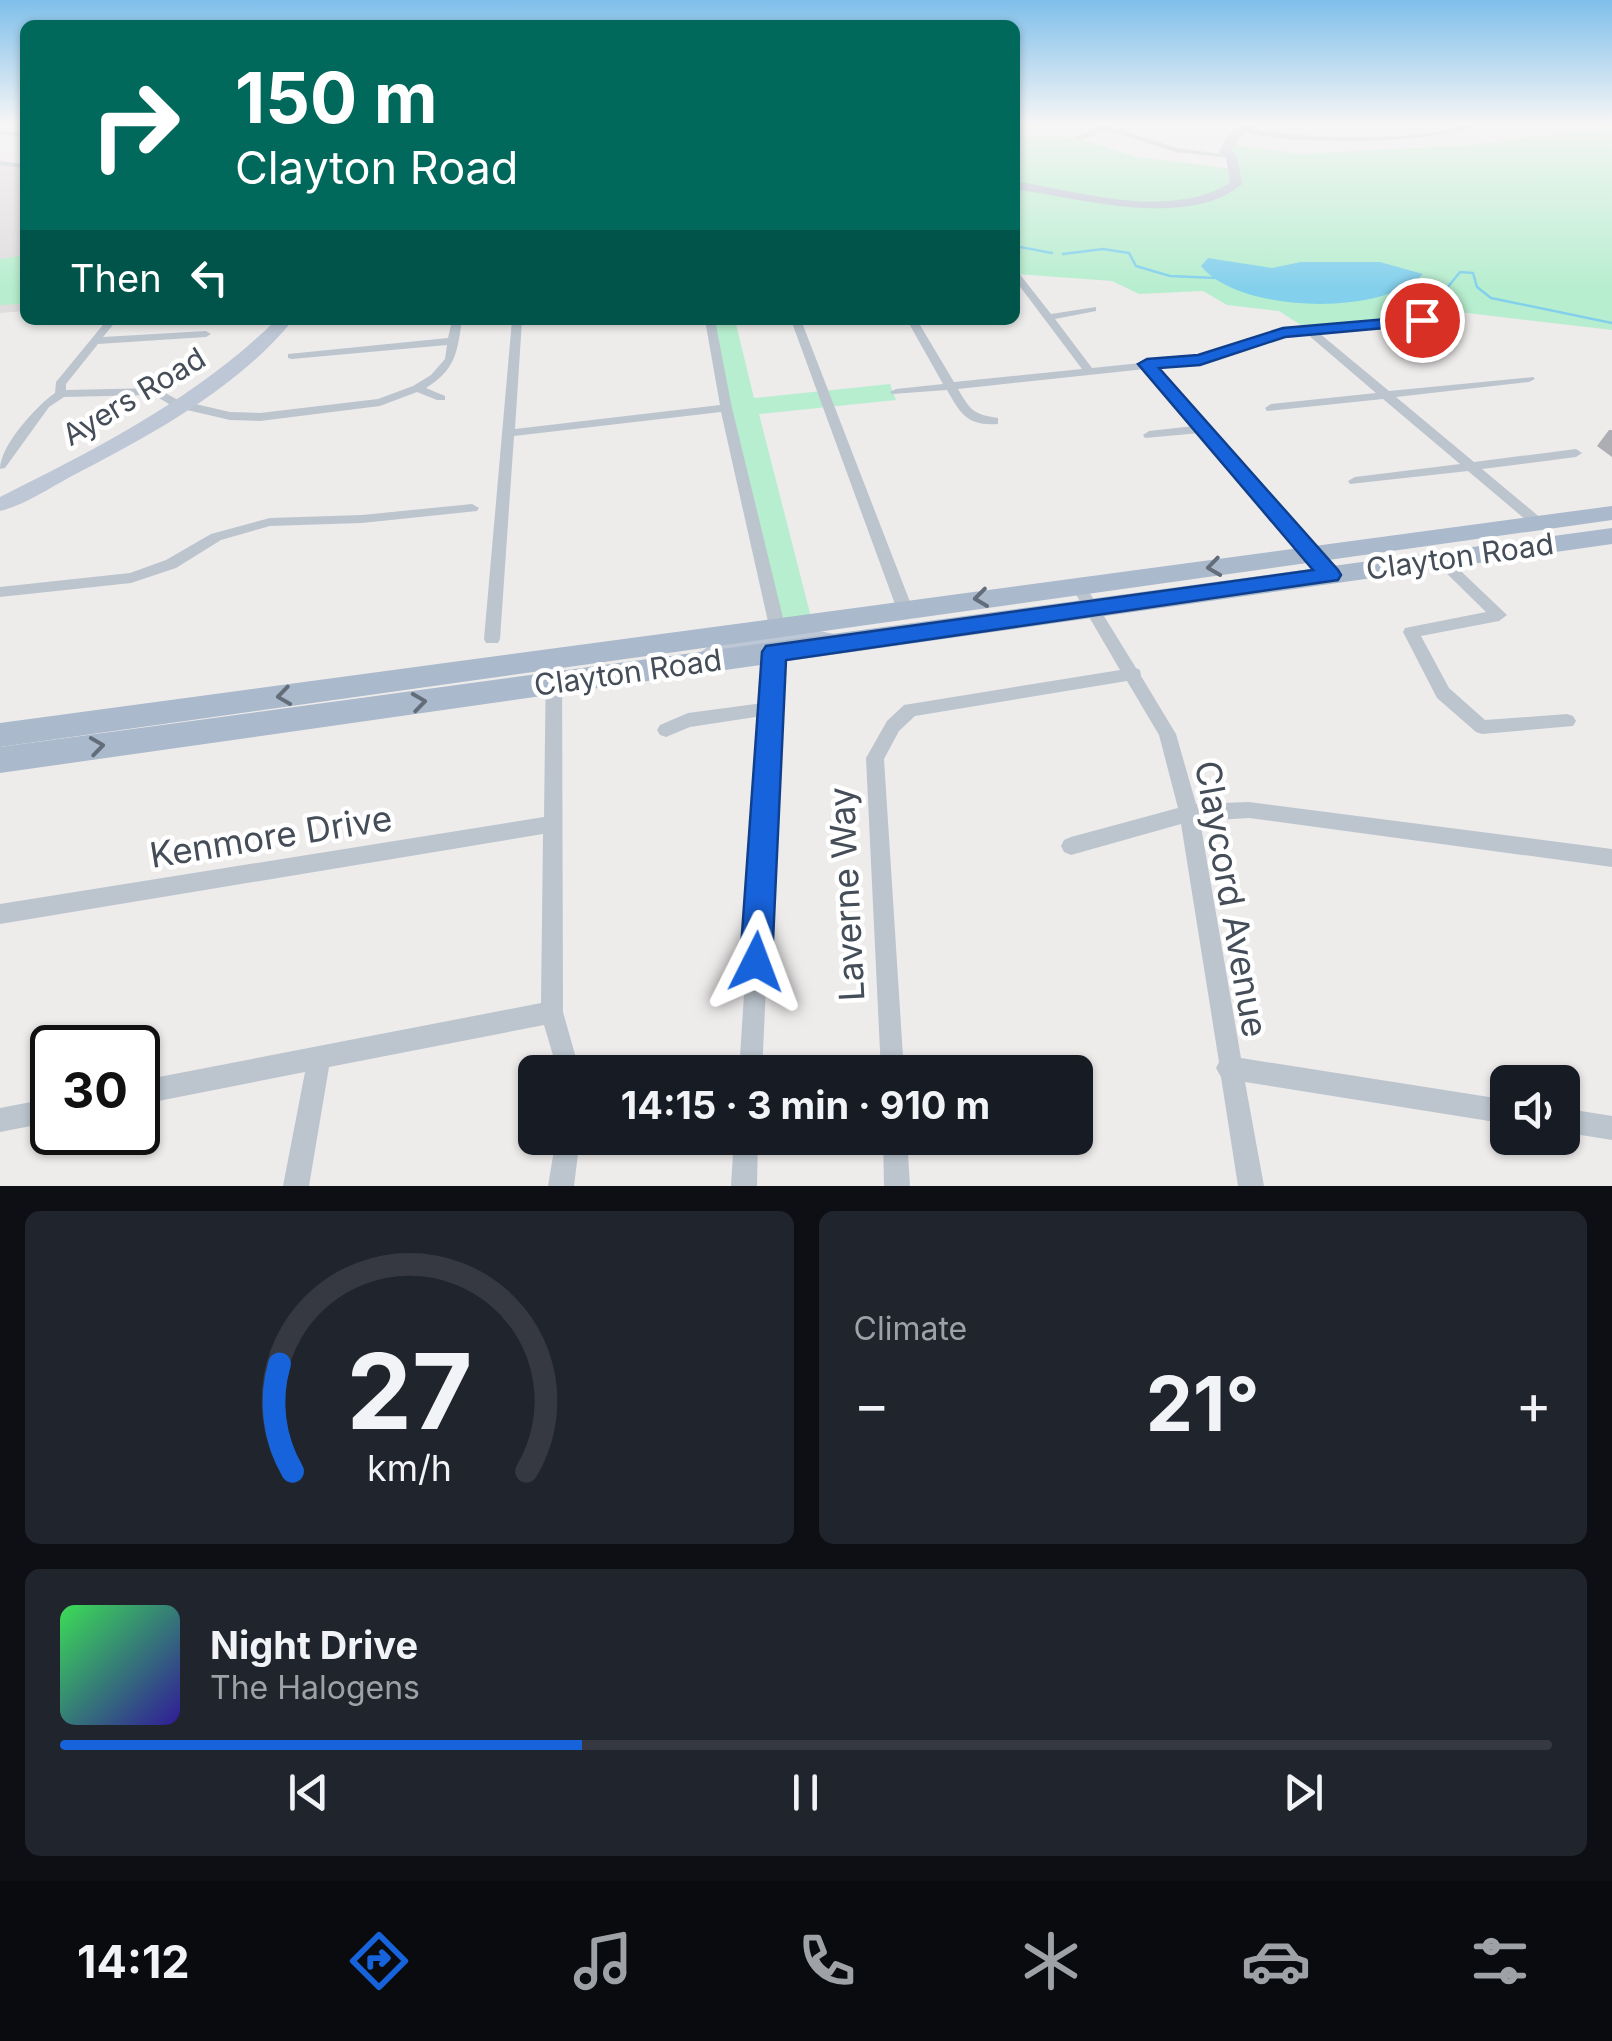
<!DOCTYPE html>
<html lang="en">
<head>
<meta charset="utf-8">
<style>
	body { margin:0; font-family:Inter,sans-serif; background:#20242c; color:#f1f3f6; height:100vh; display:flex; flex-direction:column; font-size:38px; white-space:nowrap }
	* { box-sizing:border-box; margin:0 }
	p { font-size:32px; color:#9ea1a6 }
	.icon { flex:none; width:55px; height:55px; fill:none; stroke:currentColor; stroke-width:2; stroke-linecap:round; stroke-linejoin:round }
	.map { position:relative; height:1186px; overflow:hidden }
	.sheet { display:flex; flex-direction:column; gap:25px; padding:25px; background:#0d0f14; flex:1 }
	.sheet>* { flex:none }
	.top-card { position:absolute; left:20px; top:20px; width:1000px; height:305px; border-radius:15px; box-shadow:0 2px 8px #0004; background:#00695c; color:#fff; overflow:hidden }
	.tools { position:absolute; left:1490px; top:1065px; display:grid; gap:20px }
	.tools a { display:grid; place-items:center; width:90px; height:90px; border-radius:15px; background:#171b24; box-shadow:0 2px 8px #0004; font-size:50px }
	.speed { position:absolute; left:30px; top:1025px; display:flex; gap:20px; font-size:50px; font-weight:700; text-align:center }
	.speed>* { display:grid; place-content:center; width:130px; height:130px; border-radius:50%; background:#171b24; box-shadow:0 2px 8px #0004; line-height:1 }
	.speed .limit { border:5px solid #111; border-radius:15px; background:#fff; color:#111 }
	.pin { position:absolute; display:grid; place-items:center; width:85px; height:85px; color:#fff; margin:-42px; border:5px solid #fff; border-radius:50%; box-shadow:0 2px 10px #0007 }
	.me { position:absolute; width:110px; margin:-55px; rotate:3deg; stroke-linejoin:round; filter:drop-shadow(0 0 8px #0008) }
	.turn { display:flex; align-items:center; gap:35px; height:210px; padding:0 50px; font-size:45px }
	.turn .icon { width:130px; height:130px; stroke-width:2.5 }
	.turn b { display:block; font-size:70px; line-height:85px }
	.then { display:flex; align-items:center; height:95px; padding:0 50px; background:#0003; gap:20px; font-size:38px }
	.big { font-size:75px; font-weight:700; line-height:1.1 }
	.sheet .card { flex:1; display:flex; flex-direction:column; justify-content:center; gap:15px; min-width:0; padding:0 35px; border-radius:15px; background:#20242c }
	.sheet .dial { align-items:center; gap:0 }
	.dial svg { height:260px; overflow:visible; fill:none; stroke:#363941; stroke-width:7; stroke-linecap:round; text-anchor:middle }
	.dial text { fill:#f1f3f6; stroke:none }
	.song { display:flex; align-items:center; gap:30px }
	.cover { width:120px; height:120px; border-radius:15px; background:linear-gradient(135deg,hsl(130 70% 55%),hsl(250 70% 35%)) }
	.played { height:10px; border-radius:5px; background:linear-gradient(90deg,#1763dc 35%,#363941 35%) }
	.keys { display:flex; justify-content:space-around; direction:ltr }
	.heat { display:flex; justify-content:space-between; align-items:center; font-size:55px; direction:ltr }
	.sheet .tiles { flex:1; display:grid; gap:25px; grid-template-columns:1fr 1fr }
	.card:last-child { grid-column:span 2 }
	.trip { position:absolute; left:518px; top:1055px; width:575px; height:100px; border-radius:15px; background:#171b24; box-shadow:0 2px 8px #0004; font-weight:700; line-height:100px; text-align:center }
	.menu { display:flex; height:160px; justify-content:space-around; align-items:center; background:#090b0e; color:#9ea1a6 }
	.menu .icon { width:70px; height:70px }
	.menu .active { color:#1763dc }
	.menu b { font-size:45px; color:#f1f3f6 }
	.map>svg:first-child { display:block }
</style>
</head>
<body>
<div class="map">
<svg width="1612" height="1186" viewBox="0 0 1612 1186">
	<rect width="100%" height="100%" fill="#eeebeb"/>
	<polygon fill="#dfdcdd" points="0,163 25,166 25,311 0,313"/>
	<g fill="#b7eecf">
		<polygon points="1057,123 1022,136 1078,138 1136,157 1234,169 1231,156 1234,145 1302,154 1472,145 1612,126 1612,330 1450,311 1465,324 1438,320 1310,331 1279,311 1227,305 1203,291 1139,294 1112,281 1015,274 1015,128"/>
		<polygon points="25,255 25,304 0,305 0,259"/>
		<polygon points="710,320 735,320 754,398 890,384 896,400 759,414 812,621 777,626"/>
	</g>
	<path fill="#83d0ec" d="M1208,258L1272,268L1301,262H1380L1423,274C1382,317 1238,313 1201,266Z"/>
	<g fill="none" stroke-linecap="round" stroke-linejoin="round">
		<g stroke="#83d0ec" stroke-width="2.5">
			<polyline points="1015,246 1052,253"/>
			<polyline points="1063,254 1103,249 1129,253 1136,266 1170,276 1216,278"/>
			<polyline points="1408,282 1447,288 1460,272 1473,273 1477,287 1491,298 1612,323"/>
		</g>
		<g fill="#bcc5ce" fill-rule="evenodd">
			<polygon points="1109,123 1117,123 1112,127 1177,148 1235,156 1231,158 1176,152 1106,130 1081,140 1074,138"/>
			<path d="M1473,123H1484C1442,144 1282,147 1238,130L1242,128C1302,138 1416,144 1473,123Z"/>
			<polygon points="0,130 25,133 25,137 0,134"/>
			<polygon points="0,161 25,164 25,168 0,165"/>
			<path d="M1015,271L1018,272L1051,314L1096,307V311L1055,319L1092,368L1199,357L1283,330L1422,317L1462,321V325L1458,326L1422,323L1319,333L1389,391L1533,377L1535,379L1529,382L1396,397L1474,462L1576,449L1582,453L1576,457L1482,469L1542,519L1544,522L1542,525H1532L1468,471L1350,484L1348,481L1355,477L1460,464L1383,399L1267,411L1265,408L1271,404L1376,393L1307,334L1284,336L1200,363L1156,368L1337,575L1330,580L1325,579L1200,433L1145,438L1143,435L1149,431L1194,426L1145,369L958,389C971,411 973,414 998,418V424C968,426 961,415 947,390L892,394L890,392L896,389L943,384L907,320H917L954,382L1082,369L1015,280Z"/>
			<path d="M107,320H117L103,337L206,331L211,334L206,337L98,344L66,384V390L156,388L178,400L230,412L260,413L378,399L413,386L431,375L445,359L447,345L292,359L288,358V354L448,338L452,320H462C457,353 456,369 426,388L445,396V400H437L417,392L380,406L260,421L230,420L174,407L154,395L64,397L49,407L5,468L0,469C0,446 36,406 55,393L56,382Z"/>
			<polygon points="512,320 522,320 515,429 720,405 705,320 715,320 732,408 785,626 783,630 771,630 769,626 721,412 514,436 500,639 498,643 486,643 484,639"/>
			<polygon points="791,320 801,320 912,607 909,611 904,612 896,607"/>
			<polygon points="472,504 479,508 477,511 362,523 270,526 221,540 176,568 131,583 0,597 0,587 130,573 166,560 211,534 270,518 362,515"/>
			<polygon points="1440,554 1445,556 1507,615 1499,621 1421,636 1449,688 1485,720 1567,714 1573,716 1576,721 1573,726 1482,734 1476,732 1437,698 1403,632 1405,628 1486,612 1435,562 1433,559 1435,556"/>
			<polygon points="1078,581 1083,582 1136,668 1140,670 1141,676 1176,734 1196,804 1249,802 1612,849 1612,867 1249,818 1200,821 1241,1058 1508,1100 1508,1124 1245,1082 1264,1186 1238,1186 1221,1077 1216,1068 1219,1062 1181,824 1071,855 1064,852 1061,846 1064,840 1071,837 1178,808 1159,735 1127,681 915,716 899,731 884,759 904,1072 881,1072 866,758 887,721 904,705 1120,670 1071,586"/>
			<polygon points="774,646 780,648 782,652 779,704 781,708 779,713 762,1072 739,1072 762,716 690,727 666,737 660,735 657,730 660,725 688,713 763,703 766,652 768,648"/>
			<polygon points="554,653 560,655 562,659 563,1012 580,1072 558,1072 544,1025 329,1067 309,1186 283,1186 305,1072 138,1105 138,1081 541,1003 543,834 0,924 0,904 544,817 546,659 548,655"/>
			<polygon points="52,1098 52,1122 0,1132 0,1108"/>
			<polygon points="1562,1108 1612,1116 1612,1140 1562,1132"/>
			<polygon points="556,1138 580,1138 574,1186 548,1186"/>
			<polygon points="734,1138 758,1138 757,1186 731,1186"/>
			<polygon points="883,1138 907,1138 910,1186 884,1186"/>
		</g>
		<g fill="#bdc7d5" fill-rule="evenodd">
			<path d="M1266,123L1242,135L1231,151L1237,156L1242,184C1189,230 1078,198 1015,189V181C1081,192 1169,220 1230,183L1226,157L1219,152C1228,130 1243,123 1266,123Z"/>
			<path d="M276,320H293C236,390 149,436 70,477C48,489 24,505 0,511V497C98,448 197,398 276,320Z"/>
			<path d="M777,617L795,626L844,636L848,642L844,648L836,651C800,645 771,637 737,653C723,660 713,674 695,669L692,662C707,640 738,634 762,629L769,620Z"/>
		</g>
		<g fill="#aab9cb" fill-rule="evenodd">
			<polygon points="1612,506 1612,520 0,747 0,723"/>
			<polygon points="1612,528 1612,544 0,773 0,747"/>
		</g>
	</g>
	<polygon fill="#acaeb3" points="1609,430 1612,430 1612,457 1597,446"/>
	<defs><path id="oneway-chevron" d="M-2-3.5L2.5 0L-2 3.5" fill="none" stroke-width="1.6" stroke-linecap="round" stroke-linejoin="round" transform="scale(2.5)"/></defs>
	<g stroke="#636d7a">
		<use href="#oneway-chevron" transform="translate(1214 567) rotate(172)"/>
		<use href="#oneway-chevron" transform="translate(981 598) rotate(173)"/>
		<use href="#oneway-chevron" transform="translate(284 696) rotate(172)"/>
		<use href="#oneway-chevron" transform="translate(419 702) rotate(-8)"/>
		<use href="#oneway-chevron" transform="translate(97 746) rotate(-8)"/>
	</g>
	<linearGradient id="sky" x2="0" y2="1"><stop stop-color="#7fbfea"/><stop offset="0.43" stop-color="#f7f6f6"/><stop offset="1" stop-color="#f7f6f6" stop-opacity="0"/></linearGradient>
	<rect width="1612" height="289" fill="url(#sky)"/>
	<polygon fill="#1763dc" stroke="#0f408f" stroke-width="2.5" points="1422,316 1428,317 1428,324 1285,337 1200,365 1159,368 1338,570 1341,575 1338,580 786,660 772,962 768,973 756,978 745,973 740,962 762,652 766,646 1313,570 1138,364 1147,359 1198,355 1283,328"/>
	<g text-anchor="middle" stroke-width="9" stroke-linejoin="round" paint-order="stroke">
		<g font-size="30" fill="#444d58" stroke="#fff">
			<text transform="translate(134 397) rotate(-31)" y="10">Ayers Road</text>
			<text transform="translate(1460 557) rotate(-8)" y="10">Clayton Road</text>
			<text transform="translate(628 673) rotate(-8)" y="10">Clayton Road</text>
		</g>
		<g font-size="35" fill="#444d58" stroke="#fff">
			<text transform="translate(271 837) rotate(-9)" y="12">Kenmore Drive</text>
			<text transform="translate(847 894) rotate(-93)" y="12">Laverne Way</text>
			<text transform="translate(1231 899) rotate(80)" y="12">Claycord Avenue</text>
		</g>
	</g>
</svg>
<div class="tools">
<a><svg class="icon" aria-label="sound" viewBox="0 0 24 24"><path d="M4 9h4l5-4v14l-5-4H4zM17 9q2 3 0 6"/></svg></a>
</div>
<div class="speed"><div class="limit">30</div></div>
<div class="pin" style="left:1422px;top:320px;background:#d93025"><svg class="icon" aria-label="arrive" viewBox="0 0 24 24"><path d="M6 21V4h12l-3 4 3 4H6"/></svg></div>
<svg class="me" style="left:756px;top:962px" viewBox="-20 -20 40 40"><path d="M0-17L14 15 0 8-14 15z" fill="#1763dc" stroke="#fff" stroke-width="4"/></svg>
<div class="trip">14:15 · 3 min · 910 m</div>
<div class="top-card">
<div class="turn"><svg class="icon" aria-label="right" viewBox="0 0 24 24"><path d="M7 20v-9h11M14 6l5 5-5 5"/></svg><div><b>150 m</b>Clayton Road</div></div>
<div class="then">Then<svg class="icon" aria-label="left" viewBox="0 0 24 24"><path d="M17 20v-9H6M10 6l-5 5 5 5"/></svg></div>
</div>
</div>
<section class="sheet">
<div class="tiles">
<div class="card dial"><svg viewBox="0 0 100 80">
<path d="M14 69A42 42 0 1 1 86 69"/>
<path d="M14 69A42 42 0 0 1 10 36" stroke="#1763dc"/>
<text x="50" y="56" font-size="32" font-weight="700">27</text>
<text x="50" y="72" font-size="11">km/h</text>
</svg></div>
<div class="card"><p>Climate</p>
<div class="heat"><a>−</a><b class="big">21°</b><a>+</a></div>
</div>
<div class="card">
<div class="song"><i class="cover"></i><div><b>Night Drive</b><p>The Halogens</p></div></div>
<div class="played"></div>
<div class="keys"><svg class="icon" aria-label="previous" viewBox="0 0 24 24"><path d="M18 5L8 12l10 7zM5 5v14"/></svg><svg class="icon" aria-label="pause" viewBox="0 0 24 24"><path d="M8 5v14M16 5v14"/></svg><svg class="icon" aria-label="next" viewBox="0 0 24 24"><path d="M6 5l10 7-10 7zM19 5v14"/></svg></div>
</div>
</div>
</section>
<nav class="menu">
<b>14:12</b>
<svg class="icon active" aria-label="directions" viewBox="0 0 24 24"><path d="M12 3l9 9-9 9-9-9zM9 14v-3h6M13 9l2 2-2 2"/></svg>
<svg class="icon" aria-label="music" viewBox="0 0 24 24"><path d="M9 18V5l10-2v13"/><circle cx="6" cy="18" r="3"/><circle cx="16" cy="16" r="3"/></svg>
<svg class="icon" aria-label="phone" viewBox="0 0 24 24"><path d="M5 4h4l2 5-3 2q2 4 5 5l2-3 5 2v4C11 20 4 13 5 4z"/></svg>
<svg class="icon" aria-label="climate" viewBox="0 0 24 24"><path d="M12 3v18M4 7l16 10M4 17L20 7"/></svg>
<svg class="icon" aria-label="car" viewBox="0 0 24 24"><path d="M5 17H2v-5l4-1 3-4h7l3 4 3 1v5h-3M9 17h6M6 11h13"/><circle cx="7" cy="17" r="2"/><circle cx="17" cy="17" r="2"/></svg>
<svg class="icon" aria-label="filters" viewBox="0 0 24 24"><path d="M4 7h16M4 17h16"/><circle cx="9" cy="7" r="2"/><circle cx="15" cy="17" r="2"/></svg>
</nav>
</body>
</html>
